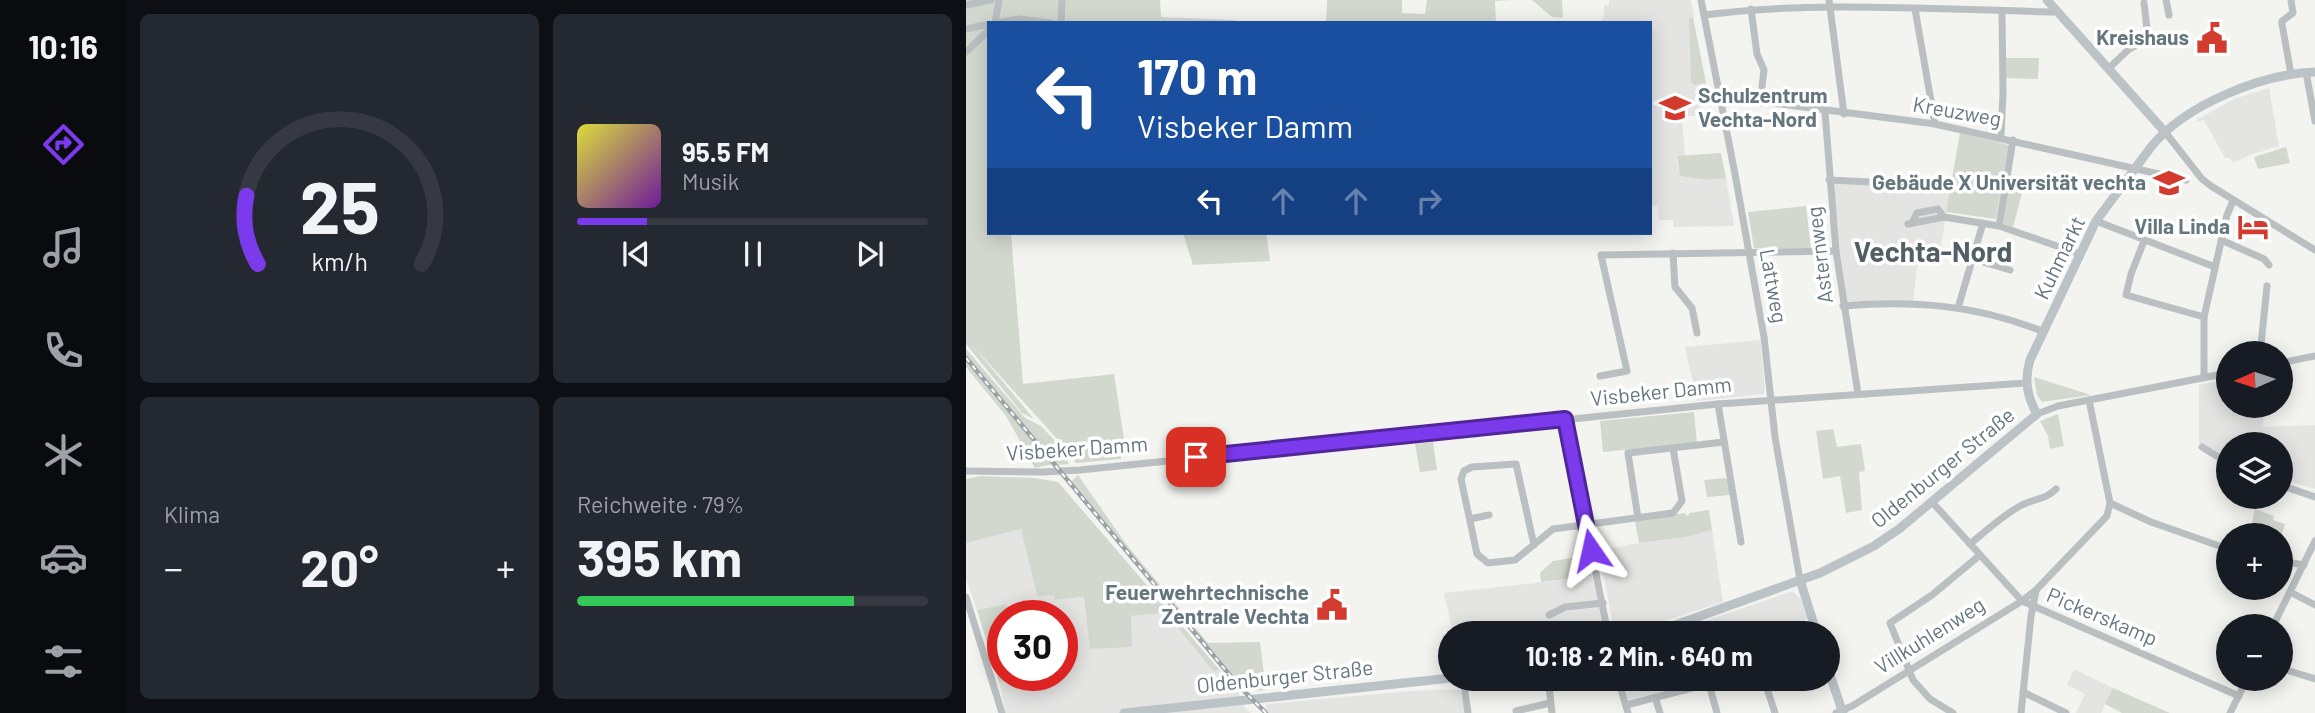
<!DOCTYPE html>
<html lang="de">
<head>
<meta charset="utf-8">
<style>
	body { margin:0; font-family:Barlow,sans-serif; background:#242831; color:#f1f3f6; height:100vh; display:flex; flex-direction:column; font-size:26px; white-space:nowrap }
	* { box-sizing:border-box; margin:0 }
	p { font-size:23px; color:#9ea1a6 }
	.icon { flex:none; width:38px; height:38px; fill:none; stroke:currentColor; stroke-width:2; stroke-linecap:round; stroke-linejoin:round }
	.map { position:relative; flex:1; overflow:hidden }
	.drawer { display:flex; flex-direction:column; gap:14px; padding:14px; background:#0d0f14; width:840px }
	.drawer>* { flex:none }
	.top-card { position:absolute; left:21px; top:21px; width:665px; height:214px; border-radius:0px; box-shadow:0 4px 18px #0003; background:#1a4fa0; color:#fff; overflow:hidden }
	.needle { width:46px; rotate:267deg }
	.controls { position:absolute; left:1250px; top:341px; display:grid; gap:14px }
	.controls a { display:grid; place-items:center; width:77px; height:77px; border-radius:50%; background:#171b24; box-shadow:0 4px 18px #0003; font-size:35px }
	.speed { position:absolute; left:21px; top:600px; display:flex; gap:14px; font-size:35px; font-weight:700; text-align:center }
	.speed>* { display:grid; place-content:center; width:91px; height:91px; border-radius:50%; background:#171b24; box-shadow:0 4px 18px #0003; line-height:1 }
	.speed .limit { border:10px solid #d22; background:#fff; color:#111 }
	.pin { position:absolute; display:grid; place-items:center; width:60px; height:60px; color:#fff; margin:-30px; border-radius:14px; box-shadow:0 4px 10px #0006 }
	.me { position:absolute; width:77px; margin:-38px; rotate:349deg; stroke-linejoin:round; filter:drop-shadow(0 0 5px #0008) }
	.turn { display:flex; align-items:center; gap:24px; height:147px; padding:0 35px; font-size:32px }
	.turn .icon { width:91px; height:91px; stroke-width:2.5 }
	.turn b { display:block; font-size:49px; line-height:60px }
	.lanes { display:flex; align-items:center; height:66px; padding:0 35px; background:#0003; justify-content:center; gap:35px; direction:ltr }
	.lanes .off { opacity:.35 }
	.big { font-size:52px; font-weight:700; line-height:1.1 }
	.drawer .widget { flex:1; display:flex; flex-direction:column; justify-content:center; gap:10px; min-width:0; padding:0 24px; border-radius:10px; background:#242831 }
	.drawer .dial { align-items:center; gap:0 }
	.dial svg { height:182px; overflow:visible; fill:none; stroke:#363941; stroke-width:7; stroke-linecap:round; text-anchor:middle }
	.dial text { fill:#f1f3f6; stroke:none }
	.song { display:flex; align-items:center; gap:21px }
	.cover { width:84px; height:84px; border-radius:10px; background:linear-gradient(135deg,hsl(60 70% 55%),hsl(280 70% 35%)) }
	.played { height:7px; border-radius:4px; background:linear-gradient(90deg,#7c3aed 20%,#363941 20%) }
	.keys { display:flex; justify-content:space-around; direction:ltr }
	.heat { display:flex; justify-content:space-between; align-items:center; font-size:38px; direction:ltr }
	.charge { height:10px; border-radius:5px; background:linear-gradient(90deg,#34c759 79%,#363941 0) }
	.drawer .tiles { flex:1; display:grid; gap:14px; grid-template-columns:repeat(2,1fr) }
	.trip { position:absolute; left:472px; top:621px; width:402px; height:70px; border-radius:35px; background:#171b24; box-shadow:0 4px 18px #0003; font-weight:700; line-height:70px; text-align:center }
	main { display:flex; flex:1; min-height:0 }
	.tab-bar { display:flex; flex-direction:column; width:126px; justify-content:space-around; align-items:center; background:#090b0e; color:#9ea1a6 }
	.tab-bar .icon { width:49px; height:49px }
	.tab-bar .selected { color:#7c3aed }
	.tab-bar b { font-size:32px; color:#f1f3f6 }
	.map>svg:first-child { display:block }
</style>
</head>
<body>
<main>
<nav class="tab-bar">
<b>10:16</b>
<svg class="icon selected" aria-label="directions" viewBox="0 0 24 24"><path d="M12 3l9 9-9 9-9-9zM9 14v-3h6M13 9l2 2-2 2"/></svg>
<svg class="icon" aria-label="music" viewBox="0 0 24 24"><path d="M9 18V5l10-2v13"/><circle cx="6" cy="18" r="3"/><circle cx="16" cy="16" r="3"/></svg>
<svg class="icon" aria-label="phone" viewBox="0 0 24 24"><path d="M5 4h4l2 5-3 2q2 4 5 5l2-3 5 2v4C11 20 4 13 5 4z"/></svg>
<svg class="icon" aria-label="climate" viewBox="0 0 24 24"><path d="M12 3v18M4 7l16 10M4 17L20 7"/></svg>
<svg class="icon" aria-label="car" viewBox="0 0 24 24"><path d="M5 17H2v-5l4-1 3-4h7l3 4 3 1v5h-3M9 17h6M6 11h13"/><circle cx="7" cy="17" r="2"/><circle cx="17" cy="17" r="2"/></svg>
<svg class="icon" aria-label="filters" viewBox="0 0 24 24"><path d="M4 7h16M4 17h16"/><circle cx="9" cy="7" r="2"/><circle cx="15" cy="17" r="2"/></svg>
</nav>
<section class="drawer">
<div class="tiles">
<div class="widget dial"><svg viewBox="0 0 100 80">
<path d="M14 69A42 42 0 1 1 86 69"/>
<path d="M14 69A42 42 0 0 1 9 39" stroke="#7c3aed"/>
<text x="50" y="56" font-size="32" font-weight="700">25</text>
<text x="50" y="72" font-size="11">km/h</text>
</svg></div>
<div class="widget">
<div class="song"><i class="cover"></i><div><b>95.5 FM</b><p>Musik</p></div></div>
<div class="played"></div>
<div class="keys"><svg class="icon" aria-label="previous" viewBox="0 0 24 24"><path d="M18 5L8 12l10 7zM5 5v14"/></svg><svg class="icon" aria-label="pause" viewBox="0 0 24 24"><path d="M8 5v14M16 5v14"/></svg><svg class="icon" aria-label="next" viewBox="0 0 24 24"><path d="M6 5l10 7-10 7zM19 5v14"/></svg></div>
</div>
<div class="widget"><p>Klima</p>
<div class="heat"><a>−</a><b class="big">20°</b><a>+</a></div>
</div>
<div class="widget"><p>Reichweite · 79%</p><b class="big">395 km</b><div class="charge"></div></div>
</div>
</section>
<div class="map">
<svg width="1349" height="713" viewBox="0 0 1349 713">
	<rect width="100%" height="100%" fill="#f3f3ef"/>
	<g fill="#e4e4e3">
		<polygon points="643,0 725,0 728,17 723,19 729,85 740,83 743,100 737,99 734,102 735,115 716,117 719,156 710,158 714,176 741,180 760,178 768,226 707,227 707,220 693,220 691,205 684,206 684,23 635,23 638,15 638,5 643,5"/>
		<polygon points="1303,88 1313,146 1284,155 1267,163 1264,158 1259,158 1238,120 1232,122 1230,120 1268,99"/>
		<polygon points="863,180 973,188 984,191 973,258 952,257 947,304 877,306"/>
		<polygon points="794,340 799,387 798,394 731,401 719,347"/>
		<polygon points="0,356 239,643 298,710 301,704 444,691 494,689 499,713 297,713 237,646 0,359"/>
		<polygon points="1262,379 1262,406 1298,406 1297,427 1349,425 1349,489 1314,479 1314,444 1262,444 1262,458 1233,442 1233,385"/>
		<polygon points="55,529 71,596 89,594 89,600 118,597 164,616 200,613 248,671 253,669 273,693 278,707 285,713 40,713 33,682 58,676 96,676 96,616 44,616 40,604 11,610 0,579 0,543"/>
		<polygon points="746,530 757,602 660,633 648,631 633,551 673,543 720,537"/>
		<polygon points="626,575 638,633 487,633 478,593 623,577"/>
		<polygon points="824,592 827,592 835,599 841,619 792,633 704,633"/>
		<polygon points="1108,669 1147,688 1135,713 1110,713 1119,694 1101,685"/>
		<polygon points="657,679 697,679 700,691 662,700"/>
	</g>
	<g fill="#d3d8cf">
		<polygon points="0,0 194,0 195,17 269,20 270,23 23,23 23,233 45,233 57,384 148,374 159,445 154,446 155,459 110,463 101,450 7,346 68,419 56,413 0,344"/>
		<polygon points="361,0 436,0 436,13 459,14 461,0 548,0 529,1 530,23 360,23"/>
		<polygon points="566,0 596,0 597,18 586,17"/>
		<polygon points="727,17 740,83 729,85 725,82 723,19"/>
		<polygon points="1038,58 1073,58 1072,79 1039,78"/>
		<polygon points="994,133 1043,145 1030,219 980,212"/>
		<polygon points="1320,147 1324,163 1292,169 1288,157"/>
		<polygon points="755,153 760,178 741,180 714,176 711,156"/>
		<polygon points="1042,187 1057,190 1047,227 1036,223"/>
		<polygon points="840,206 845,249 788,248 782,212"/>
		<polygon points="217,233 300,233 304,261 227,265"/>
		<polygon points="0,349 59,418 75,426 92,444 103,464 91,465 0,356"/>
		<polygon points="0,359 87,464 69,468 40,416 0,367"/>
		<polygon points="1068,377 1125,395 1076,402 1071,395"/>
		<polygon points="728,412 731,443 637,452 634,421"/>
		<polygon points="1092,414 1098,446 1084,449 1082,436 1074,421"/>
		<polygon points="867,429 871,447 895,444 899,471 893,472 896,510 880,513 874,476 857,479 850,431"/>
		<polygon points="467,442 471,470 454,472 449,444"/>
		<polygon points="112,475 160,544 242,643 294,642 300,690 288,691 284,686 277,688 105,482"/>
		<polygon points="14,476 69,478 92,482 253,669 248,672 200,613 165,616 166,647 124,649 118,597 89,600 88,595 71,596 55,529 0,543 0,479"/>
		<polygon points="762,478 764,495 741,497 738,480"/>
		<polygon points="1289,509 1308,516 1307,520 1319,524 1315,537 1292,535 1284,532"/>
		<polygon points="743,510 746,530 720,537 673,543 669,521 718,513 722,516 724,513"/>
		<polygon points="622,555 625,576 575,582 574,573 587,561"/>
		<polygon points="40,604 44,616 37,616 37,676 58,677 33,682 11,610"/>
		<polygon points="1147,688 1204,713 1156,713 1139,704"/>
	</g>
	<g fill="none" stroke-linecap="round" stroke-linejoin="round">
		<g stroke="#babfc1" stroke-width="7">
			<polyline points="735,0 769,174 798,337 809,437 834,580"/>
			<polyline points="863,0 878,114"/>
			<polyline points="1200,0 1203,15"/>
			<polyline points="1325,0 1327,13 1316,21 1316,24 1325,74"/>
			<polyline points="0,5 25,0"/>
			<polyline points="785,9 791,54 798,70 794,103"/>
			<polyline points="949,9 969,124"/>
			<path d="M738,15C856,0 973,10 1091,12"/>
			<polyline points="29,23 54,19 85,23"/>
			<polyline points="29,23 33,0"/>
			<polyline points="95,23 96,0"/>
			<polyline points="0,29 23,24"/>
			<polyline points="0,52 23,30"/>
			<polyline points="1142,69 1162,50 1182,38 1178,3"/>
			<polyline points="1340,72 1349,121"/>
			<polyline points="753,96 969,124 1220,180"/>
			<polyline points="859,112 870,251 892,394"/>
			<polyline points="1199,132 1236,179 1245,186 1349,250"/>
			<polyline points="1035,137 1037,93 1036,11"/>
			<polyline points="863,180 967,185 973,188"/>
			<polyline points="1130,221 1249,267"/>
			<polyline points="946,223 951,213 972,209 978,217"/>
			<polyline points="942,224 978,217 1033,226 1114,254"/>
			<polyline points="1033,226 1047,140"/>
			<polyline points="1255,240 1298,259 1303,265"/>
			<polyline points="1178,241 1165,274 1160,295 1238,317"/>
			<polyline points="707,253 709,287 726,308 731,333"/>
			<polyline points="1007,259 1044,270"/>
			<path d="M877,306C947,300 1012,305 1078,332"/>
			<polyline points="992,308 1017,223"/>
			<polyline points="1294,354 1301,286"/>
			<polyline points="1314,363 1349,356"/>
			<polyline points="634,376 661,371 635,255 870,251"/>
			<polyline points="1238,377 1238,317 1261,215 1267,201"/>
			<polyline points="752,404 775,542"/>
			<polyline points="1071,414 1092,406 1262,373"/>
			<polyline points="599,419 642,634"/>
			<polyline points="1236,447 1262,463"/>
			<polyline points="0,471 77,472 114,470 752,404 1060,383"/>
			<polyline points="1314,485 1349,497"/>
			<polyline points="966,502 1056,601 1273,696"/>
			<polyline points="1144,503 1185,522 1262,549"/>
			<polyline points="672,518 662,453 758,442"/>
			<polyline points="504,519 523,515"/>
			<path d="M1004,544C1020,531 1036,516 1054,506C1068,498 1078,501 1090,489"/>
			<polyline points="568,545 550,464 506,467 498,471 495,479 511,554 522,563 549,560 587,529 707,513 716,501 707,448"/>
			<polyline points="1314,561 1338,565"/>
			<polyline points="1324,592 1349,605"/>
			<polyline points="0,597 36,713"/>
			<polyline points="583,615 599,607 637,603"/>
			<polyline points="1307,626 1349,541"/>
			<polyline points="1314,668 1349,679"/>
			<polyline points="497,679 502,713"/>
			<polyline points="652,679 662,713"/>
			<polyline points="798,679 809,713"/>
			<polyline points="743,684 751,713"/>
			<polyline points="1057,692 1100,713"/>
			<polyline points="689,697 694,713"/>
			<polyline points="660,705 761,679"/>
			<polyline points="550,711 584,703"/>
			<polyline points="586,713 583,686 590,681 599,679"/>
			<polyline points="870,713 886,706 1056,601 1070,590 1141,516 1144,503 1123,400"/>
			<polyline points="987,713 964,699 947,680 924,623 966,595 1014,555"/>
			<polyline points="1055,713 1065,616 1070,591"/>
			<polyline points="1264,713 1281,679"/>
		</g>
		<g stroke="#bcc3c7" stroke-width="9">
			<polyline points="1081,0 1199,132"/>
			<polyline points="834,580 851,634"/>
			<path d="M684,634L854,573L908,546L933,529L1071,414C1061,396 1058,380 1064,360L1130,221L1185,147C1219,105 1295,74 1349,72"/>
			<polyline points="863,672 877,713"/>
			<polyline points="158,713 485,678"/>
		</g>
		<defs>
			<polyline id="rail" points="0,358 272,685 300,713"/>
		</defs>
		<use href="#rail" stroke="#9aa2a5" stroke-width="4.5"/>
		<use href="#rail" stroke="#fff" stroke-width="2" stroke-dasharray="5" stroke-linecap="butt"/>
	</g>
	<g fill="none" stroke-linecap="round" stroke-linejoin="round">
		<defs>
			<polyline id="route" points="230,457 599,419 625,550"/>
		</defs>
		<use href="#route" stroke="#51269a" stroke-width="18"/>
		<use href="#route" stroke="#7c3aed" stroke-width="12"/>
	</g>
	<defs>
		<symbol id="civic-bare" viewBox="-9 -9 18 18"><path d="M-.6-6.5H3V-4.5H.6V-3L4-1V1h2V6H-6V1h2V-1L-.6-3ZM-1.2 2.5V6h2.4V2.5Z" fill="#d43b2f" stroke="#fff" stroke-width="2.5" paint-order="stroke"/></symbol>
		<symbol id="school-bare" viewBox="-9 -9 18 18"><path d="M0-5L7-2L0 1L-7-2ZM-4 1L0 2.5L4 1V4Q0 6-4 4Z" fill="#d43b2f" stroke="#fff" stroke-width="2.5" paint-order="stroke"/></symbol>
		<symbol id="university-bare" viewBox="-9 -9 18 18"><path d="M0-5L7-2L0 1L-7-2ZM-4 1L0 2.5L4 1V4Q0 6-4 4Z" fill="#d43b2f" stroke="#fff" stroke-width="2.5" paint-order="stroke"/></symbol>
		<symbol id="hotel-bare" viewBox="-9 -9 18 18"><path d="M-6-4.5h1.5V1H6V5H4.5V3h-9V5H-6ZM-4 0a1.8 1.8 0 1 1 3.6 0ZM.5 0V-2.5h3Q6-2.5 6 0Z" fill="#d43b2f" stroke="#fff" stroke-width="2.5" paint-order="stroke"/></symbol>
	</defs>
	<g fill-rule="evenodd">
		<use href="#civic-bare" x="1224" y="16" width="44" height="44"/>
		<use href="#school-bare" x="687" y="86" width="44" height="44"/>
		<use href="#university-bare" x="1181" y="161" width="44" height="44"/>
		<use href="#hotel-bare" x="1265" y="205" width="44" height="44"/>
		<use href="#civic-bare" x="344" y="583" width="44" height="44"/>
	</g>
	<g text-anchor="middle" stroke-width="7" stroke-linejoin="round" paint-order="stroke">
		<g font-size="21" font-weight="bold" fill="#65777e" stroke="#fff" text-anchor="end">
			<text x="1223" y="45">Kreishaus</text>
			<text x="732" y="103" text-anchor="start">Schulzentrum<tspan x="732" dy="24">Vechta-Nord</tspan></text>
			<text x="1180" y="190">Gebäude X Universität vechta</text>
			<text x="1264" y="234">Villa Linda</text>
			<text x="343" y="600">Feuerwehrtechnische<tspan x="343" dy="24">Zentrale Vechta</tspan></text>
		</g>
		<g font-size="21" fill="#65777e" stroke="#fff">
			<text transform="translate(991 112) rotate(10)" y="7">Kreuzweg</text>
			<text transform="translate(854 255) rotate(-97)" y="7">Asternweg</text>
			<text transform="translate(1094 258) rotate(-64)" y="7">Kuhmarkt</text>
			<text transform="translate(807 286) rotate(80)" y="7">Lattweg</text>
			<text transform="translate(695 392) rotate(-6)" y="7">Visbeker Damm</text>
			<text transform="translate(111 449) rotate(-4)" y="7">Visbeker Damm</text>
			<text transform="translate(977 468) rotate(-39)" y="7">Oldenburger Straße</text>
			<text transform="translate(1136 617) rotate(23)" y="7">Pickerskamp</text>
			<text transform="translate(964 636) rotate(-32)" y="7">Villkuhlenweg</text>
			<text transform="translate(319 677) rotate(-6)" y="7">Oldenburger Straße</text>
		</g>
		<g font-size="28" font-weight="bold" fill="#525f64" stroke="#fff">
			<text x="967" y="262">Vechta-Nord</text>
		</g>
	</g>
</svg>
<div class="controls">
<a><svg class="needle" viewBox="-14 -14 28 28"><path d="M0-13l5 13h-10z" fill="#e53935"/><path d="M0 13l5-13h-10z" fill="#9ea1a6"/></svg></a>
<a><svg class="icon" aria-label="layers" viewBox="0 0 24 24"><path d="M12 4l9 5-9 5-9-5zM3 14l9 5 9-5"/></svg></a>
<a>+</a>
<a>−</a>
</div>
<div class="speed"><div class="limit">30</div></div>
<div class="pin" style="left:230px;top:457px;background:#d93025"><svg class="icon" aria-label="arrive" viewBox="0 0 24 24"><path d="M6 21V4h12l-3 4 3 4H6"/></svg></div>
<svg class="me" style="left:625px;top:550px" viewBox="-20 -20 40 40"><path d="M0-17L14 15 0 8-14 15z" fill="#7c3aed" stroke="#fff" stroke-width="4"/></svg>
<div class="trip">10:18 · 2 Min. · 640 m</div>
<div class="top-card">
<div class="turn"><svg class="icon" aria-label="left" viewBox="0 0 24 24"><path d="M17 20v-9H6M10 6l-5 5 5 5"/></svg><div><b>170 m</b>Visbeker Damm</div></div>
<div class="lanes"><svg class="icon" aria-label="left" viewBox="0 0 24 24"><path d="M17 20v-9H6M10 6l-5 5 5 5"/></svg><svg class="icon off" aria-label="ahead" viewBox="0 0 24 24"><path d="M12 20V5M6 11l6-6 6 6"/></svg><svg class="icon off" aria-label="ahead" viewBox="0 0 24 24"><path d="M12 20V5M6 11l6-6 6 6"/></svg><svg class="icon off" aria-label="right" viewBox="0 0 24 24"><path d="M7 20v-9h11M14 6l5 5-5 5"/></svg></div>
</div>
</div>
</main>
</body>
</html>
